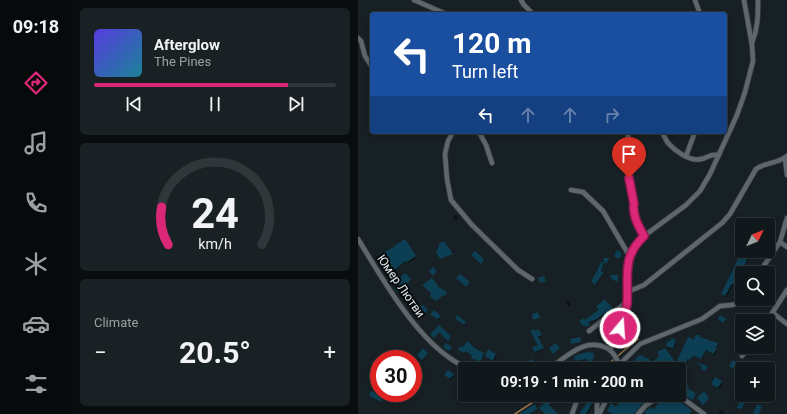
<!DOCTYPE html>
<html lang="en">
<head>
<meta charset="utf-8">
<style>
	body { margin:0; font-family:Roboto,sans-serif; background:#1a2124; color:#f1f3f6; height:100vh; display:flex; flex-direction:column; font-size:15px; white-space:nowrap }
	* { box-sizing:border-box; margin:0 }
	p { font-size:13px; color:#9ca0a3 }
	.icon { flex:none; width:22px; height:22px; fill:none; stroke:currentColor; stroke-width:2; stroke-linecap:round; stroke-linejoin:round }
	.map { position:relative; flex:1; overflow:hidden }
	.details { display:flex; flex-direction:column; gap:8px; padding:8px; background:#090d0f; width:286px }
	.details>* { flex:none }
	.hud { position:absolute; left:12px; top:12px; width:357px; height:122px; border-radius:4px; box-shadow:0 2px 6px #0003,0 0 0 1px #30373a; background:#1a4fa0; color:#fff; overflow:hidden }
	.needle { width:26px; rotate:47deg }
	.tools { position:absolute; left:377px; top:218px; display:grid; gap:8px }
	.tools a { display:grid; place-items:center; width:40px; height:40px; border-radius:4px; background:#11181b; box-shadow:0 2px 6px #0003,0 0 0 1px #30373a; font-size:20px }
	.speed { position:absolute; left:12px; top:350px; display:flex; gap:8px; font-size:20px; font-weight:700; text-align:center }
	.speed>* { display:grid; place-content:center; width:52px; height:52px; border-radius:50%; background:#11181b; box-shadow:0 2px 6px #0003,0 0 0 1px #30373a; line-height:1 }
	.speed .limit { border:6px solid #d22; background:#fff; color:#111 }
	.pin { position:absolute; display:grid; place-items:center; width:34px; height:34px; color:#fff; margin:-41px -17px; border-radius:50% 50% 50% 0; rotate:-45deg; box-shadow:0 0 4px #0007 }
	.pin .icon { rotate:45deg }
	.me { position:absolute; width:44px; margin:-22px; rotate:18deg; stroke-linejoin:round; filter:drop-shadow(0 0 3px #0008) }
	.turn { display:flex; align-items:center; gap:14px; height:84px; padding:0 16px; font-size:18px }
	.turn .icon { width:52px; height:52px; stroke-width:2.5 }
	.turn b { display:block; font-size:28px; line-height:34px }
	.lanes { display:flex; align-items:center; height:38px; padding:0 16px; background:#0003; justify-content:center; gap:20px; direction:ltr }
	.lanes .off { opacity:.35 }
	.big { font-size:30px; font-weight:700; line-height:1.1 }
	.details .tile { flex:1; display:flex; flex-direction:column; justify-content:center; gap:6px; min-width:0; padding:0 14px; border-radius:6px; background:#1a2124 }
	.details .dial { align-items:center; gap:0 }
	.dial svg { height:104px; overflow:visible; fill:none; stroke:#30373a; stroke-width:7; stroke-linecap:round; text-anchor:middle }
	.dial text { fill:#f1f3f6; stroke:none }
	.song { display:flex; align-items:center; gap:12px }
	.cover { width:48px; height:48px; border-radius:6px; background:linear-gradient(135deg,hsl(250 70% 55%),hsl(190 70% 35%)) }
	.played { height:4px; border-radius:2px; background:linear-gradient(90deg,#db2777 80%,#30373a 80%) }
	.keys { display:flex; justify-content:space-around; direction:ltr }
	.heat { display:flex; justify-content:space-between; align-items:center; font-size:22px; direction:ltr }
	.trip { position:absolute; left:100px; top:362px; width:228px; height:40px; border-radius:4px; background:#11181b; box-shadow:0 2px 6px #0003,0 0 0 1px #30373a; font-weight:700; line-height:40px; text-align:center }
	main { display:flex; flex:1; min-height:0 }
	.tabs { display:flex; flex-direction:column; width:72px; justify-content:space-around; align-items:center; background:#070a0b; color:#9ca0a3 }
	.tabs .icon { width:28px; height:28px }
	.tabs .on { color:#db2777 }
	.tabs b { font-size:18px; color:#f1f3f6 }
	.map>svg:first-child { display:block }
</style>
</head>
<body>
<main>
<nav class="tabs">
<b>09:18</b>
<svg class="icon on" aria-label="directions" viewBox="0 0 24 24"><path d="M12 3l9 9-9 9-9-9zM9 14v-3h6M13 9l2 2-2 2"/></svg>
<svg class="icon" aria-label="music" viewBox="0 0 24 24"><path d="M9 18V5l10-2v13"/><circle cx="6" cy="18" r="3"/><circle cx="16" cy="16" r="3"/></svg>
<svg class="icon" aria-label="phone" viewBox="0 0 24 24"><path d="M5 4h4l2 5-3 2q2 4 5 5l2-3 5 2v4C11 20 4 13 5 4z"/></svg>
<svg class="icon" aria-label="climate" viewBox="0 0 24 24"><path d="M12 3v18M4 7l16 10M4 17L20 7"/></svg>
<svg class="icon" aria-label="car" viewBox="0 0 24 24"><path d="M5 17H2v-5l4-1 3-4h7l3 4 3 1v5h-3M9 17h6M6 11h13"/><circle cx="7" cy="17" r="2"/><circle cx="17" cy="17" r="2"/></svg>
<svg class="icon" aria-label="filters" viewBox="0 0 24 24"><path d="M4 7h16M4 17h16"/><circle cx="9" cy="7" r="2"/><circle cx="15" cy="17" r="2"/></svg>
</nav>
<section class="details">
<div class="tile">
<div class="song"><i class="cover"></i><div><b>Afterglow</b><p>The Pines</p></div></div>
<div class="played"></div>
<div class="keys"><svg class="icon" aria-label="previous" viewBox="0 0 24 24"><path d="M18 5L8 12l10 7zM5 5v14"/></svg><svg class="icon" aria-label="pause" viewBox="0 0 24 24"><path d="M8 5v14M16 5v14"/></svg><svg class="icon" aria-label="next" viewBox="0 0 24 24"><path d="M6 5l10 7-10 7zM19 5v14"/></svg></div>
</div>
<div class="tile dial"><svg viewBox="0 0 100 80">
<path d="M14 69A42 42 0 1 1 86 69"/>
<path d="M14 69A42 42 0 0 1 9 40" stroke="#db2777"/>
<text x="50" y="56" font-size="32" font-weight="700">24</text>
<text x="50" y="72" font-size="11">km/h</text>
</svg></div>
<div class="tile"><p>Climate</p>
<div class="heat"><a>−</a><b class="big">20.5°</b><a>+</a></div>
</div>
</section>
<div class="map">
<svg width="429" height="414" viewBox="0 0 429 414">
	<rect width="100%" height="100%" fill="#172024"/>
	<g fill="#0007">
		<polygon points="98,215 100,219 97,220 95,216"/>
		<polygon points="46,240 58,258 50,263 49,261 36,271 35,270 30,271 28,267 32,265 28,257 25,258 23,254 37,247"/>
		<polygon points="385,251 390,251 393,254 379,286 375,285 368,297 364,294"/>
		<polygon points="243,263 246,264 243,272 245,274 238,285 234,281"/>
		<polygon points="210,300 213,304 211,307 208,303"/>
		<polygon points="242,309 254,309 237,321 229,323 231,326 229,327 227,325 226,326 223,325"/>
		<polygon points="76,311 83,318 82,320 73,315"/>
		<polygon points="180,330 183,337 180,339 185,349 178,353 176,348 181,346 174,332"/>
		<polygon points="342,336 342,338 359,344 358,349 359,350 356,355 348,350 344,359 336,355 335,358 333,358 332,360 330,359 327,365 321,361 321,369 312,369 311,362 299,369 274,369 295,364 302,357 319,365 330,338 337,341"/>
		<polygon points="318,340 318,342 316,350 309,348 309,346 311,343"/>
		<polygon points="101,350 117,350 126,355 124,362 115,359 115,356 108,351 107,353 105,352 105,353"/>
		<polygon points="130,351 139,356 136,361 128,356"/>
		<polygon points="87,375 95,375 96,376 93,380"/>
		<polygon points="363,382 364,384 361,389 354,384"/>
		<polygon points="191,395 202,395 191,406 199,414 188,414"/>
		<polygon points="269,395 283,395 282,396 289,401 277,414 253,414 250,412 258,408"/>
		<polygon points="135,399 137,401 136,404 130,403 129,401"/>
		<polygon points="230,402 235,406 229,414 220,414 221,412 223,413"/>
		<polygon points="363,410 367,414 360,414"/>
	</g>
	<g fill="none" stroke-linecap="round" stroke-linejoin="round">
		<g stroke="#9d7748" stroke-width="1.5">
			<polyline points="234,369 250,364 280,339"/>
			<polyline points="157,414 186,395"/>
		</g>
	</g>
	<g fill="#0d3f54">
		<polygon points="47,239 58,256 49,262 48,261 35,271 34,269 29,271 27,267 31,264 27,256 24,257 22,254 36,247 36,246"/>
		<polygon points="86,241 95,254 82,259 78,253 82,243"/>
		<polygon points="259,250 264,253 261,259 256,256"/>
		<polygon points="117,251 126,259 123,264 113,255"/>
		<polygon points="384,251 393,251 378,285 374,284 367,296 363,294"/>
		<polygon points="245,258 251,258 249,263 246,263 243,271 246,272 237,285 233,281 239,271 243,262 246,263"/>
		<polygon points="75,267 79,271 75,276 71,271"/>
		<polygon points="47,273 53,279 49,284 53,288 50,292 56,298 55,299 63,306 65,305 70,310 65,315 44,292 42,294 36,289 40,283 33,276 35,274 41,279"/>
		<polygon points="102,274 112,282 108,287 98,278"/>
		<polygon points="253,275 260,275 260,282 253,279"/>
		<polygon points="186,276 188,281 182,283 180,278"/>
		<polygon points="74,278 80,285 79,286 89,292 87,296 85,295 79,301 72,297 73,293 64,285"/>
		<polygon points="246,299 255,308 237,320 230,322 232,325 228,327 226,325 225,326 223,324 222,325 223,323 221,321 226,318 227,320 239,311 241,309 238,306 242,303 243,303"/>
		<polygon points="76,310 83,316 80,319 72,315"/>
		<polygon points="180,312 182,318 175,320 174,314"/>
		<polygon points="99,315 108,322 106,325 97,318"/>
		<polygon points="362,315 368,319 365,323 360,319"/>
		<polygon points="81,325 93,336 90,341 81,332 76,338 72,334"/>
		<polygon points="176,329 176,331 180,329 184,335 180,337 186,348 177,352 174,348 180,345 172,331"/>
		<polygon points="337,335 342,335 342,337 360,343 358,348 359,349 355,354 348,350 343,359 335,355 335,358 333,357 332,360 330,359 326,365 321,361 321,369 311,369 310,362 298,369 294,369 291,366 286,369 275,369 271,366 274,362 282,355 291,359 295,362 301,356 299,352 307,348 318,363 330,337 336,340"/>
		<polygon points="222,337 223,342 213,344 212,339"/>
		<polygon points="314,338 318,340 315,349 308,346 309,341 311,342"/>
		<polygon points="109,341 118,349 126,353 123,362 113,358 114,356 108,351 106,353 100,350 103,346 104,347 106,346"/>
		<polygon points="88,343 94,347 91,351 85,347"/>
		<polygon points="198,343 202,348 195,354 191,348"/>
		<polygon points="65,348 70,353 64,360 59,355"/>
		<polygon points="130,349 138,354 135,361 127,356"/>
		<polygon points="229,352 236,353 235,362 229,361 229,359 217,361 216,356"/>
		<polygon points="175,359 177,365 171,367 169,361"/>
		<polygon points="375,360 380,364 377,370 371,366"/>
		<polygon points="337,362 350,366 347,371 343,369 344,367"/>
		<polygon points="90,370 96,374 92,379 86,375"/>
		<polygon points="321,373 326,375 323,383 331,386 330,388 338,394 334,400 321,391"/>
		<polygon points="357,377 364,381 360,388 353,384"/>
		<polygon points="13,391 26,398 24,402 13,397 13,396 11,395"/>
		<polygon points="346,391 351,398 345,405 339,398"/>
		<polygon points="190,395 201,395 191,405 200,414 187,414 181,408 188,401 186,399"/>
		<polygon points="266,395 282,395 289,400 284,404 276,414 254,414 249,411 253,403 258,407"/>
		<polygon points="307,395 316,395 318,398 334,411 331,414 288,414 286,412 293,407 296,409"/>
		<polygon points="129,396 136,398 135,403 128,401"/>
		<polygon points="382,399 387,401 384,409 379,408"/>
		<polygon points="230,401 234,404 228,414 221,414"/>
		<polygon points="177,404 179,409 171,414 161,414"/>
		<polygon points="399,404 404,406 401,414 395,414"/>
	</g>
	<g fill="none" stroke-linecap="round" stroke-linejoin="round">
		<defs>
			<g id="minor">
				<polyline points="56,0 88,14"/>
				<polyline points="163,0 166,5 175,14"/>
				<polyline points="337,0 342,14"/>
				<polyline points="0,38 3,41 7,56 14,67"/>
				<path d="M394,43C400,28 400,16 400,0"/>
				<polyline points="95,132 90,141 87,154 89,179 93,200 114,225 160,270 174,279"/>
				<polyline points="121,132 128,145 134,163"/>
				<path d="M304,132C306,136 308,140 310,143C317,151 332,162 343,159C350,158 352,153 361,155"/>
				<path d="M270,136C270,150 269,165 271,180C272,187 276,198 276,204C276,216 280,226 286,236"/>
				<polyline points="328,156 337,132"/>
				<polyline points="427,158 429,175"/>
				<polyline points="213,190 225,192 245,211 272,257"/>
				<path d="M0,239C26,281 64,351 112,369"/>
				<polyline points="422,242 429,247"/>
				<polyline points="401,273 422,242 429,218"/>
				<path d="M269,292L286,285L364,223L372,214L398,169C407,162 420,164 429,156"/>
				<polyline points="415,313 429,324"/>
				<polyline points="409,321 429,290"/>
				<polyline points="231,331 269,302"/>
				<path d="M252,350C257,339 263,327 267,315C275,285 259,262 286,236L328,205L342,191L352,174L379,115L387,92L395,61L394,45L386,0"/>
				<polyline points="384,356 391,347"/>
				<polyline points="262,364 282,344 344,319 362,306 374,305 380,303 384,299"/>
				<path d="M190,369C209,357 226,337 249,348C256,352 261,362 262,369"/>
				<polyline points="233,395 239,403 239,414"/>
				<polyline points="320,395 346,414"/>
				<polyline points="214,414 221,395"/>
				<polyline points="241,414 251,395"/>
				<polyline points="280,414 287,406 303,395"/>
			</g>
		</defs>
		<use href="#minor" stroke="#353a3e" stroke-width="6"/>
		<use href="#minor" stroke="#5d676c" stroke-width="4.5"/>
	</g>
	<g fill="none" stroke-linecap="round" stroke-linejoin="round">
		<defs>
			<path id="route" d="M262,328C265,320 268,312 269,304C271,276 263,258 286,236C281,227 274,215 276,204L271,178"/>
		</defs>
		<use href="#route" stroke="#8e194d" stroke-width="10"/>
		<use href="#route" stroke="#db2777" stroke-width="7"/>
	</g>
	<g text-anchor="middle" stroke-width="4" stroke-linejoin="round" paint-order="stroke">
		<g font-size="12" fill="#e2e8eb" stroke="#06090b">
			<text transform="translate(43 286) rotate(55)" y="4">Юмер Лютви</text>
		</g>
	</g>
</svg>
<div class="tools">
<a><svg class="needle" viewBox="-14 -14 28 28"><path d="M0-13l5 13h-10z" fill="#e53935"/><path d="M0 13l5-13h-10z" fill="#9ca0a3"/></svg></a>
<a><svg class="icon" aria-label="search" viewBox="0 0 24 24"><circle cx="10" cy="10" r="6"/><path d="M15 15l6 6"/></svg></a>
<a><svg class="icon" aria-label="layers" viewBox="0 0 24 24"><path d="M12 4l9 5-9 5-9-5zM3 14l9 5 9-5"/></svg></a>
<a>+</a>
</div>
<div class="speed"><div class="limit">30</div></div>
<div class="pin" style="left:271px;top:178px;background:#d93025"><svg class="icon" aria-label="arrive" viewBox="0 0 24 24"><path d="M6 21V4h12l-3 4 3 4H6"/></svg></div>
<svg class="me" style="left:262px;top:328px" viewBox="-20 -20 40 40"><circle r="17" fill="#db2777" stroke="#fff" stroke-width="3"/><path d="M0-11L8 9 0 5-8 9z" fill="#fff"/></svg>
<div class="trip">09:19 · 1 min · 200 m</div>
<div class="hud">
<div class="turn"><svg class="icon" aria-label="left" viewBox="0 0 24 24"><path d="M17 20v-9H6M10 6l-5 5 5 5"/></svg><div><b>120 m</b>Turn left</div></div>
<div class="lanes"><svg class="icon" aria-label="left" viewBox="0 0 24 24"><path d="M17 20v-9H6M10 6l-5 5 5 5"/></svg><svg class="icon off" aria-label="ahead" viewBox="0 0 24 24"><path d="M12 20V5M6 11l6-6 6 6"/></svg><svg class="icon off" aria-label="ahead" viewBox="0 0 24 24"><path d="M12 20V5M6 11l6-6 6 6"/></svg><svg class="icon off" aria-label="right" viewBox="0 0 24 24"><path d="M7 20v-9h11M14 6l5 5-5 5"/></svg></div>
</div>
</div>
</main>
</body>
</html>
